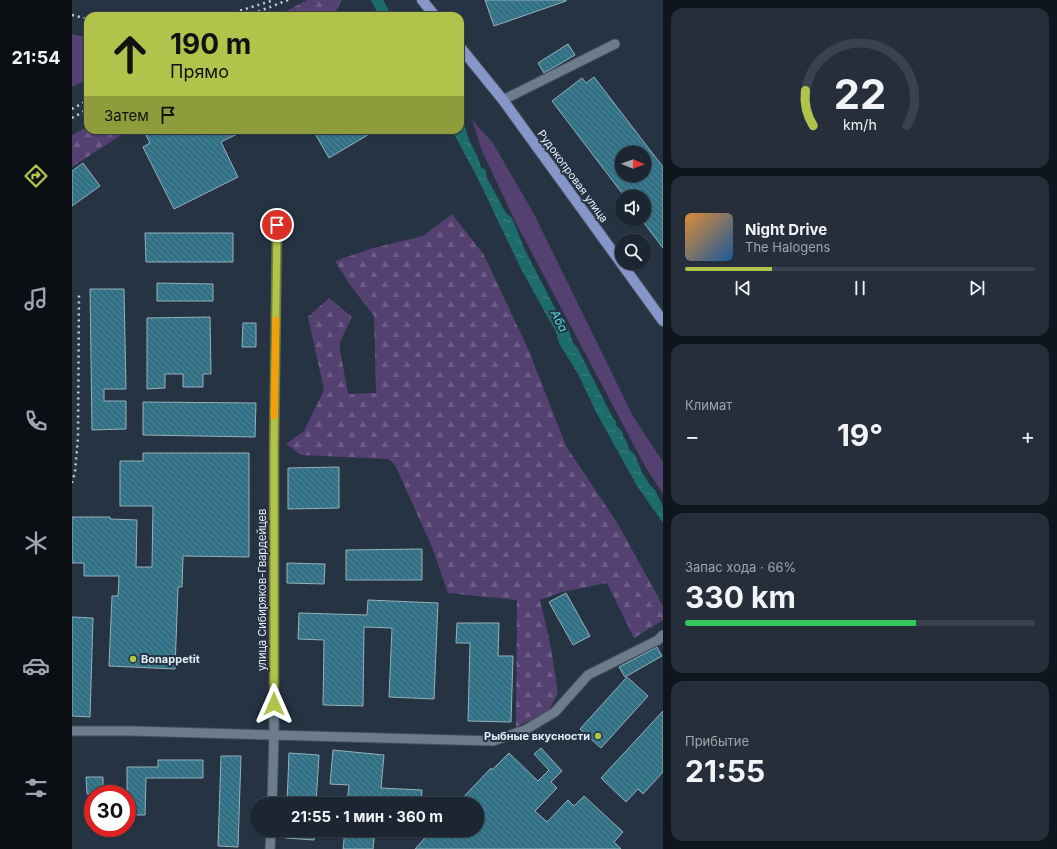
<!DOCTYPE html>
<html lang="ru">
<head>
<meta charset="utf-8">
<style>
	body { margin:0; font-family:Inter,sans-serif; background:#252e3a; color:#f1f3f6; height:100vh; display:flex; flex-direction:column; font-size:15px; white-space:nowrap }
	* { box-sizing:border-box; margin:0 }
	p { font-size:13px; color:#a0a5ac }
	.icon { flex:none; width:22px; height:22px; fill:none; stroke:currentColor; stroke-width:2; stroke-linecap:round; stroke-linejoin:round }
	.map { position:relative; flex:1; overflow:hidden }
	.sheet { display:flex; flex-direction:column; gap:8px; padding:8px; background:#0f151c; width:394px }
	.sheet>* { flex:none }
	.top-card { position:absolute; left:12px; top:12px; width:380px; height:122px; border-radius:12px; box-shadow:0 1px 3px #0004,0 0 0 1px #3a434d; background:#b2c34c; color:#111; overflow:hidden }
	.needle { width:26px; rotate:91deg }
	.controls { position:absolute; left:543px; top:146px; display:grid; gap:8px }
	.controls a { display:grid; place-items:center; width:36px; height:36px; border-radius:50%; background:#1c2632; box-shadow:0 1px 3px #0004,0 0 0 1px #3a434d; font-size:20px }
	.speed { position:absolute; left:12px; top:785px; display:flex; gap:8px; font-size:20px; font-weight:700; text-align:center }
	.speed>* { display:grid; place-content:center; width:52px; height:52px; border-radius:50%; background:#1c2632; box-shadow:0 1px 3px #0004,0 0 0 1px #3a434d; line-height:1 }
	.speed .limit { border:6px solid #d22; background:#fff; color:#111 }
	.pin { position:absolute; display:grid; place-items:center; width:34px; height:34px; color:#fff; margin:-17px; border:2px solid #fff; border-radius:50%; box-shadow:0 1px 4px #0007 }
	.me { position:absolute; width:44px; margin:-22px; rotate:0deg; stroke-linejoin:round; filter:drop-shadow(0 0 3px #0008) }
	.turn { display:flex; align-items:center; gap:14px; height:84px; padding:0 20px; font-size:18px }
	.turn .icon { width:52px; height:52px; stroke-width:2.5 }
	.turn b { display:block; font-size:28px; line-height:34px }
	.then { display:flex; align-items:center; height:38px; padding:0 20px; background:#0003; gap:8px; font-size:15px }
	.big { font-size:30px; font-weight:700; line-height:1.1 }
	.sheet .widget { flex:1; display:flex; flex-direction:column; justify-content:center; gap:6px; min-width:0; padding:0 14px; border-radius:12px; background:#252e3a }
	.sheet .dial { align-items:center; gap:0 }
	.dial svg { height:104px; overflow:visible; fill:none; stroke:#3a434d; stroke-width:7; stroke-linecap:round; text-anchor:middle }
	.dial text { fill:#f1f3f6; stroke:none }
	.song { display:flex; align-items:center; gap:12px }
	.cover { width:48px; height:48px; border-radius:6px; background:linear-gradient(135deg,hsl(30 70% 55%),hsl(210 70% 35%)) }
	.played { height:4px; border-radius:2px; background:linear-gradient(90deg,#b2c34c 25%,#3a434d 25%) }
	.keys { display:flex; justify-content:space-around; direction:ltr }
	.heat { display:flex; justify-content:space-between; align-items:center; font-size:22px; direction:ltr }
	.charge { height:6px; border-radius:3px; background:linear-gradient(90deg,#34c759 66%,#3a434d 0) }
	.trip { position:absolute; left:178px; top:797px; width:234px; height:40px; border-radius:20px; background:#1c2632; box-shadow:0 1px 3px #0004,0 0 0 1px #3a434d; font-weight:700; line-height:40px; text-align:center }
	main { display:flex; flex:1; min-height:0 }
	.menu { display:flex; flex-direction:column; width:72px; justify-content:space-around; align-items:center; background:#0b0f14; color:#a0a5ac }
	.menu .icon { width:28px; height:28px }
	.menu .current { color:#b2c34c }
	.menu b { font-size:18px; color:#f1f3f6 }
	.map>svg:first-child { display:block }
</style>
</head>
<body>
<main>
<nav class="menu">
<b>21:54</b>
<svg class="icon current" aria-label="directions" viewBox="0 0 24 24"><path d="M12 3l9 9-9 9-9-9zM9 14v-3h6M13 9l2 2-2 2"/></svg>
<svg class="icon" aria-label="music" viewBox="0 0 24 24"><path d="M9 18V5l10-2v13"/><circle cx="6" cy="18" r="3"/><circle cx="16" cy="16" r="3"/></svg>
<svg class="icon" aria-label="phone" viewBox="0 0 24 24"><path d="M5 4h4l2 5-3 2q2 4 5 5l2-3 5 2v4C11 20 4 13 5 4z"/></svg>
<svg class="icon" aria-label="climate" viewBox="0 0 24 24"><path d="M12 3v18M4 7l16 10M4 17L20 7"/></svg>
<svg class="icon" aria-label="car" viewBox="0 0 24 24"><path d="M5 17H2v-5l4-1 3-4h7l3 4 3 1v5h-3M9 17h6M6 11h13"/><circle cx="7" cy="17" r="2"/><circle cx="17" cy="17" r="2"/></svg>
<svg class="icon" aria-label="filters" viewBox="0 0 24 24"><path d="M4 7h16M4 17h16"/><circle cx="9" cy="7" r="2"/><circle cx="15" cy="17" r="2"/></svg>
</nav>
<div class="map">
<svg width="591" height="849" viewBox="0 0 591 849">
	<defs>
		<pattern id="forest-firs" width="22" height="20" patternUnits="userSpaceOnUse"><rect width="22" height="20" fill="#544071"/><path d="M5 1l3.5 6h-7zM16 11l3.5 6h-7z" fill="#6c5c86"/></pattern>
		<pattern id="water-ripples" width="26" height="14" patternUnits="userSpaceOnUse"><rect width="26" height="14" fill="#1e6b6b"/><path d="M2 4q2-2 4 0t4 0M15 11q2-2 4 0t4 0" fill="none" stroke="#3f8081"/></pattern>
		<pattern id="building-back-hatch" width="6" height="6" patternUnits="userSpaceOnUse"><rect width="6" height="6" fill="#317085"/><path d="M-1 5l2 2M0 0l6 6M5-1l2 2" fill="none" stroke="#4f8597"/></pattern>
	</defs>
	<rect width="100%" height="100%" fill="#253342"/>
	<g fill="#544071">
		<polygon points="0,34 16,38 16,79 0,87"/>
		<polygon points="400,120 421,143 462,214 561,416 591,462 591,494 574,468 444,223 410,151"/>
	</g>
	<g fill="url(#forest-firs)">
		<polygon points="235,0 270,0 264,11 256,16 205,16"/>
		<polygon points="16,126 16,130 57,130 0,167 0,135"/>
		<polygon points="380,214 412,255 457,351 494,446 546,524 591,606 591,620 562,638 535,583 490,592 468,600 479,648 486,693 476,712 444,727 445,600 376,593 360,547 323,465 316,459 229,455 214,444 232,431 252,390 236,317 257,298 280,317 267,344 276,394 304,393 302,316 278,285 263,261 301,248 351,236"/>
	</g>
	<g fill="url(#water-ripples)">
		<polygon points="299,0 311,0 320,16 307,16"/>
		<path d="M388,115C393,125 394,132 398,142C402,151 407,157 409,168L413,169L415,178L434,213L440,218L453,250L487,316L496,328L501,343L506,349L541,418L544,421V425L551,433V437L554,440L557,449L563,455L570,472L578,485L583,490L591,507V523L565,486L524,412L506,374L487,343L484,332L449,269L407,181L380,130H388Z"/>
	</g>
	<g fill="url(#building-back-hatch)" stroke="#97b1bb" fill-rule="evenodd">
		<polygon points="413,0 494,0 494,1 422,26"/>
		<polygon points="496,44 503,55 472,73 466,63"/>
		<path d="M522,77L591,167V248L572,223V197H553L480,101L510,78L514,83ZM550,153H572V175H550Z"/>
		<polygon points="84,130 173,130 149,142 166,177 102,209 71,147 78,143 74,135"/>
		<polygon points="241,130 304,130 257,158"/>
		<polygon points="11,163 28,186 0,206 0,171"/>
		<polygon points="73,233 161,233 161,262 74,262"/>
		<polygon points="85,283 141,284 141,301 85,301"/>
		<polygon points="18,289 52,289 54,389 32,389 32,401 54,401 54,429 20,430"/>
		<polygon points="138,317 139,374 131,374 131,387 111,387 111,374 93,374 93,388 75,389 75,318"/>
		<polygon points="171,323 184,323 184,347 170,347"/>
		<polygon points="71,402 184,403 183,437 71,435"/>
		<polygon points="71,453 177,453 177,557 111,556 110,587 106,587 103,669 37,666 40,596 46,596 47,576 12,576 12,563 0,563 0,517 38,517 38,519 65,520 64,567 80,567 81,506 48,506 48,461 71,461"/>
		<polygon points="267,467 267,508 216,509 216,468"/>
		<polygon points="350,549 350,580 274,580 274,550"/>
		<polygon points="215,563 253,564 252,584 215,583"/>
		<polygon points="494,593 518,636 501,645 477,602"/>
		<polygon points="296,600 366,603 362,699 317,697 320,628 292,627 291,706 251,705 252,640 226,639 227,613 295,615"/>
		<polygon points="0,617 21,618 18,717 0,716"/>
		<polygon points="385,623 427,623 426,656 441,656 439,722 396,721 398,643 384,643"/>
		<polygon points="585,647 590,656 553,677 547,667"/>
		<polygon points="555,677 576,696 529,748 508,729"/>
		<polygon points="591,711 591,772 571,794 566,789 554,802 529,778"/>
		<polygon points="469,748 490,771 479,782 485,788 463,811 475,822 496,800 502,806 512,796 551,832 542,842 549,849 343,849 360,830 405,830 405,804 385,804 419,768 420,770 437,753 466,781 477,770 462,754"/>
		<polygon points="261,750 312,755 309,788 350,790 349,804 275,804 277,785 258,784"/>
		<polygon points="217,753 247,755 244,804 215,804"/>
		<polygon points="149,756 169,756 166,847 146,846"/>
		<polygon points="86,760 131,760 131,778 74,778 73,815 55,815 55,767 86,767"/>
		<polygon points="14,777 31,777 31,793 15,794"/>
		<polygon points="213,830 243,830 242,840 213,838"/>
		<polygon points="273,830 303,830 301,849 271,849"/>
	</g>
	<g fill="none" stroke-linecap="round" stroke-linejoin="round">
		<defs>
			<g id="minor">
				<polyline points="431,100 543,44"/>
				<polyline points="0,731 60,731 421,741 453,730 483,712 516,675 586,640 591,635"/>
				<polyline points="200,804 202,735 202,449 205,225"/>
				<polyline points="198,849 199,830"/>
			</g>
			<g id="major">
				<polyline points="350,0 363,16"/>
				<polyline points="388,47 431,100 591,321"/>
			</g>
		</defs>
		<use href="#minor" stroke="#45525e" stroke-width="11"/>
		<use href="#major" stroke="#45525e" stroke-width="12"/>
		<use href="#minor" stroke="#6c7c8d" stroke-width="9"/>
		<use href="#major" stroke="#8796c9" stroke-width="10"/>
		<g stroke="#c4ced9" stroke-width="2.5" stroke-dasharray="2 4" stroke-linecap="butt">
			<polyline points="0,15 16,19"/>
			<polyline points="151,16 199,1"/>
			<polyline points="175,16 216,0"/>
			<polyline points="0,109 16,100"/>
			<polyline points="0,118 16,109"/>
			<polyline points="0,483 3,472 6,438 7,292"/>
		</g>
	</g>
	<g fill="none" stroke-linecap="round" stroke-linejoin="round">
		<defs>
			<polyline id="route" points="202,704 202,448 205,225"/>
		</defs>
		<use href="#route" stroke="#747f31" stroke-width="10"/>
		<use href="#route" stroke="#b2c34c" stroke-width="7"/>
		<polyline stroke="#f59e0b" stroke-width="7" points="202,416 204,320"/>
	</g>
	<g fill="#b2c34c" stroke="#253342" stroke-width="1.5">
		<circle cx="61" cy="659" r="4"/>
		<circle cx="526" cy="736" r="4"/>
	</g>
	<g text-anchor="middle" stroke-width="4" stroke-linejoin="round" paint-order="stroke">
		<g font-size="11" fill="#e4edf7" stroke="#253342">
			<text transform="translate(501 176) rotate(54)" y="4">Рудокопровая улица</text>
			<text transform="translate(190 590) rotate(-90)" y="4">улица Сибиряков-Гвардейцев</text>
		</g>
		<g font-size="11" font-weight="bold" fill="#e4edf7" stroke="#253342" text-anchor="start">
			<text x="69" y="663">Bonappetit</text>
			<text x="518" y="740" text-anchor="end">Рыбные вкусности</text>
		</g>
		<g font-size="12" font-style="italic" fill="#4fdfe0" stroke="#253342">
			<text transform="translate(487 321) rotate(62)" y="4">Аба</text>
		</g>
	</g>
</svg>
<div class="controls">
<a><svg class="needle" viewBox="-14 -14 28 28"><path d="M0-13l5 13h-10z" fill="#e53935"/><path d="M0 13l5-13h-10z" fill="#a0a5ac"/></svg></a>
<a><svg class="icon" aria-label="sound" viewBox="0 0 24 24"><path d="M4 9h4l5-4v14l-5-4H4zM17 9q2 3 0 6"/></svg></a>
<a><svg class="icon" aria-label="search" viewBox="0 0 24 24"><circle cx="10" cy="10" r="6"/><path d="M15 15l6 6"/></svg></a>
</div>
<div class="speed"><div class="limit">30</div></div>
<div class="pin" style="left:205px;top:225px;background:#d93025"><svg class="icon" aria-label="arrive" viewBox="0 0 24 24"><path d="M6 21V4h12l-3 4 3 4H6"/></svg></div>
<svg class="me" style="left:202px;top:704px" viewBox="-20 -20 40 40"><path d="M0-17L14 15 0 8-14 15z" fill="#b2c34c" stroke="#fff" stroke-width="4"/></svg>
<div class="trip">21:55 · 1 мин · 360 m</div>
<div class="top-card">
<div class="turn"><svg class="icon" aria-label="ahead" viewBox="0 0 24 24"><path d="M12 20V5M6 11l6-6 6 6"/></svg><div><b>190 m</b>Прямо</div></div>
<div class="then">Затем<svg class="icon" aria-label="arrive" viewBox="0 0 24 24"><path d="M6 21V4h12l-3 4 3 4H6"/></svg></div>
</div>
</div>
<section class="sheet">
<div class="widget dial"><svg viewBox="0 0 100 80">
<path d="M14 69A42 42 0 1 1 86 69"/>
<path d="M14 69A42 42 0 0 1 8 42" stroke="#b2c34c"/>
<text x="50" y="56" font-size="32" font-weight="700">22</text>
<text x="50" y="72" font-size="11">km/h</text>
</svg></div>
<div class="widget">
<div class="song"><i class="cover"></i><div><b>Night Drive</b><p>The Halogens</p></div></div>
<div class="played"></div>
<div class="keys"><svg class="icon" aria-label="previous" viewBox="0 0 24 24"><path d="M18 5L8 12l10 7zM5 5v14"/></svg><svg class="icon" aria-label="pause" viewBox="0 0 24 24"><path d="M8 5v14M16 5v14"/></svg><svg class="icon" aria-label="next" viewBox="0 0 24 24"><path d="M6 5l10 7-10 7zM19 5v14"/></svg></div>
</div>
<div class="widget"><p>Климат</p>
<div class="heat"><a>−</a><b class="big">19°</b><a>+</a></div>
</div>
<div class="widget"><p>Запас хода · 66%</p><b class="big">330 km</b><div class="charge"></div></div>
<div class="widget"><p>Прибытие</p><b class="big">21:55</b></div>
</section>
</main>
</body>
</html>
